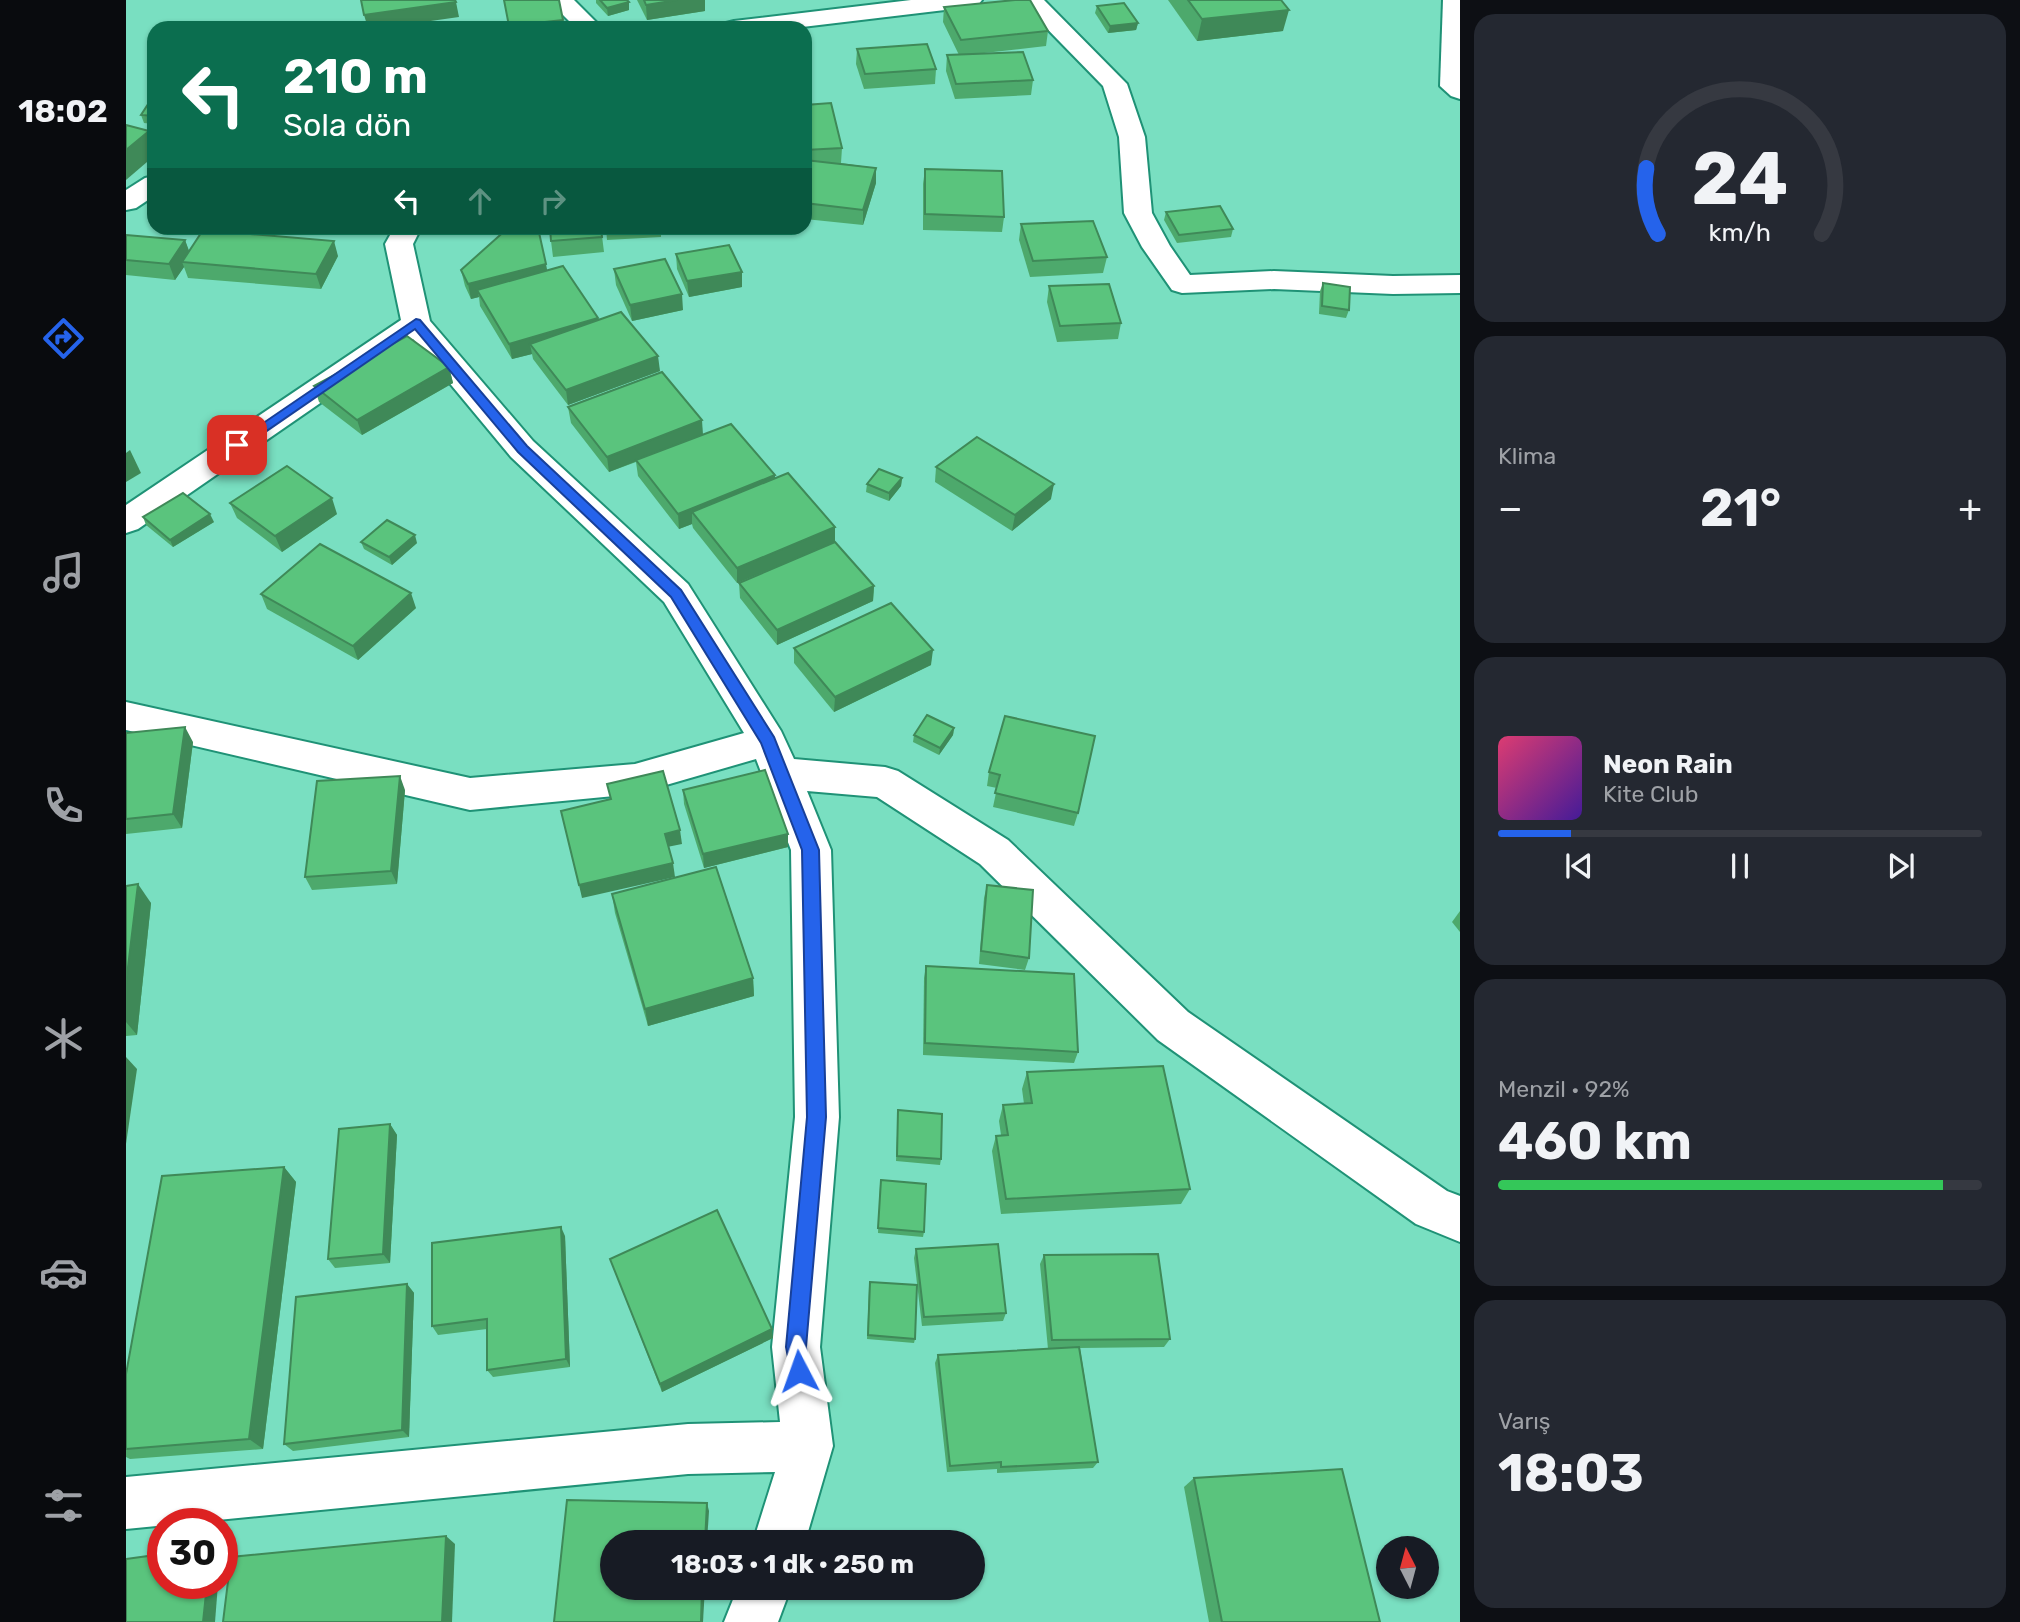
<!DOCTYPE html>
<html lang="tr">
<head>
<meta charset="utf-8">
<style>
	body { margin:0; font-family:Rubik,sans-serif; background:#242831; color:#f1f3f6; height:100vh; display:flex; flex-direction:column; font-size:26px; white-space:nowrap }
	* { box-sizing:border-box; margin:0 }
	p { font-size:23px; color:#9ea1a6 }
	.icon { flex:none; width:38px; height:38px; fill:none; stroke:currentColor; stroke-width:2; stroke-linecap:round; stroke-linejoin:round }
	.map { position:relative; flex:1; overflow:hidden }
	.details { display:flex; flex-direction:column; gap:14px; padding:14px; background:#0d0f14; width:560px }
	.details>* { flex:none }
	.top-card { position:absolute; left:21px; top:21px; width:665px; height:214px; border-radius:21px; box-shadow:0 2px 5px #0004; background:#0b6e4f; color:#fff; overflow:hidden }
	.needle { width:46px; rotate:354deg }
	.buttons { position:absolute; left:1250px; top:1536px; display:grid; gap:14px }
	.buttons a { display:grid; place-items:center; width:63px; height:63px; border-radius:50%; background:#171b24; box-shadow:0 2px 5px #0004; font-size:35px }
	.speed { position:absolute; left:21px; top:1508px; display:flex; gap:14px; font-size:35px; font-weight:700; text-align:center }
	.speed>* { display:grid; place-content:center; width:91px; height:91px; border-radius:50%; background:#171b24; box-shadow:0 2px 5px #0004; line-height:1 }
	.speed .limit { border:10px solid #d22; background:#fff; color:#111 }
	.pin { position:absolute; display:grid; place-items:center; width:60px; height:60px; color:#fff; margin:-30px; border-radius:14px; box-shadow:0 4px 10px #0006 }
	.me { position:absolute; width:77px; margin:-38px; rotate:356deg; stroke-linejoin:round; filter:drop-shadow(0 0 5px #0008) }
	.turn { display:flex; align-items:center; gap:24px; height:147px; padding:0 21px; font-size:32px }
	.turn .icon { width:91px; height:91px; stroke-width:2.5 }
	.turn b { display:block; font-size:49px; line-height:60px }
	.lanes { display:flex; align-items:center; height:66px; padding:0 21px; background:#0003; justify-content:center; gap:35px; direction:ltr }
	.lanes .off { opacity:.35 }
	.big { font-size:52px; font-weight:700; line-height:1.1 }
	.details .card { flex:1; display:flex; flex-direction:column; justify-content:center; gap:10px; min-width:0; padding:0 24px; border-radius:21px; background:#242831 }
	.details .dial { align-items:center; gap:0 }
	.dial svg { height:182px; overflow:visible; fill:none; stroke:#363941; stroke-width:7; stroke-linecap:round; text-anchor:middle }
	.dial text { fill:#f1f3f6; stroke:none }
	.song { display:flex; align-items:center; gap:21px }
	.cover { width:84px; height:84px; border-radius:10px; background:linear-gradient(135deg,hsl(340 70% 55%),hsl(260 70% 35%)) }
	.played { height:7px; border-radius:4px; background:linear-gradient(90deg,#2563eb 15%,#363941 15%) }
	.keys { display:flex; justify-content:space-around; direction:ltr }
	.heat { display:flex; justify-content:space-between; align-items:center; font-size:38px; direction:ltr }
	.charge { height:10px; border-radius:5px; background:linear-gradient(90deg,#34c759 92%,#363941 0) }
	.trip { position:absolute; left:474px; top:1530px; width:385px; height:70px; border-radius:35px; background:#171b24; box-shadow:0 2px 5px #0004; font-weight:700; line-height:70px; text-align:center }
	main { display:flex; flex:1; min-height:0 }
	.menu { display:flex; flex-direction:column; width:126px; justify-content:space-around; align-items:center; background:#090b0e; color:#9ea1a6 }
	.menu .icon { width:49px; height:49px }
	.menu .active { color:#2563eb }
	.menu b { font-size:32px; color:#f1f3f6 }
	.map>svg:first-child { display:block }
</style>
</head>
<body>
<main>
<nav class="menu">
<b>18:02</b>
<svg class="icon active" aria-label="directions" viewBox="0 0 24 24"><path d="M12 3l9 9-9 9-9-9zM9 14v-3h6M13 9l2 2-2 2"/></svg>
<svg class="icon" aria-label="music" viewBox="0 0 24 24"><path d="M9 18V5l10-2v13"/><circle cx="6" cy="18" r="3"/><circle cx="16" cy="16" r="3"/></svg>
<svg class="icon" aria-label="phone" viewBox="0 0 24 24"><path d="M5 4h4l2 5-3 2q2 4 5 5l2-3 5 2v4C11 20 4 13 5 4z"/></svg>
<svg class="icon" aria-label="climate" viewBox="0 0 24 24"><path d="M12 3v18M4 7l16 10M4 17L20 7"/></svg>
<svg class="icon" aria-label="car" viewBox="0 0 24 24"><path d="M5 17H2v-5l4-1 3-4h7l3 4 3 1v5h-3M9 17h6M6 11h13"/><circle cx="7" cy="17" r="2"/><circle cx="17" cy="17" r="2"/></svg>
<svg class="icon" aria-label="filters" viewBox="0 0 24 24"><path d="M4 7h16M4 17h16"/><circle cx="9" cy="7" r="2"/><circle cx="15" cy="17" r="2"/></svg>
</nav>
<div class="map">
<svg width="1334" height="1622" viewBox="0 0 1334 1622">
	<rect width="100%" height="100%" fill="#79dfc1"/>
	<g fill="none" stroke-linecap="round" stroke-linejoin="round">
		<defs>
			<g id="street">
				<polygon points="422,0 448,0 476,28 450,28"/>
				<polygon points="785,0 856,0 852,5 844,7 668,28 596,28 600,23 608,21"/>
				<polygon points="893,0 918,0 1001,84 1019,137 1026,213 1044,246 1064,275 1148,271 1267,276 1334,275 1334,293 1267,294 1148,289 1056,293 1046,290 1016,247 998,213 993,137 977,86"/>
				<polygon points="1317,0 1334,0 1334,99 1325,96 1314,86"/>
				<polygon points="28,176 28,196 10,208 0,210 0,190 19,178"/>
				<polygon points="268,228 295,228 287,244 304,321 407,441 562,584 655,731 668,759 759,767 772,771 882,840 1062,1012 1321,1191 1334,1196 1334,1242 1290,1224 1032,1040 854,864 751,797 681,791 705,850 713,1117 694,1347 707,1446 679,1542 627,1542 649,1472 562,1474 0,1529 0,1477 562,1424 654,1422 646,1347 669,1117 665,850 630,759 509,794 344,810 0,730 0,702 344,778 509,764 618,733 538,602 385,457 287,339 12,529 0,533 0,505 275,320 259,244"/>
				<polygon points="612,1587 665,1587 652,1622 598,1622"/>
			</g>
		</defs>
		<use href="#street" stroke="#1f9276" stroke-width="4"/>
		<use href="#street" fill="#fff" fill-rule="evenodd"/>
	</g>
	<g fill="#4da96c">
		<polygon points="470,0 501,0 503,2 503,10 482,16 470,3"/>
		<polygon points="511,0 579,0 579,11 521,20"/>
		<polygon points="1042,0 1155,0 1157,31 1071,41"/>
		<polygon points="971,6 1012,23 1010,30 982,33 969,13"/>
		<polygon points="818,7 922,31 920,46 840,55 907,80 905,95 829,99 820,71 821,55 833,55 817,22"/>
		<polygon points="731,49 810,69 809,84 738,89 730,64"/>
		<polygon points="28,95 28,124 18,123 15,115"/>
		<polygon points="679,105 716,148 715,163 750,168 750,183 737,225 679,219"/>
		<polygon points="799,169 878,217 876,232 797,230 797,184"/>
		<polygon points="1040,212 1107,229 1105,237 1051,243 1038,220"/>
		<polygon points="895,224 981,257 977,273 904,277 893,240"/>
		<polygon points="475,228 478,252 427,257 425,241"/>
		<polygon points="480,228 535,228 535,237 481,240"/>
		<polygon points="0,235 59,240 63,252 212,256 195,289 62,278 58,267 49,280 0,275"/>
		<polygon points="550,254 616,287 563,297 551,269"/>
		<polygon points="488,269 557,310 506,321 490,285"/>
		<polygon points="335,270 421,270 472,320 534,371 442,405 407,359 406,354 386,359 354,306 353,297 345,299 339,286"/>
		<polygon points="1197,283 1223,310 1220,318 1193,314 1194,291"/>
		<polygon points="923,286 995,323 992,339 931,342 921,302"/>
		<polygon points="323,367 327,383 236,435 193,402 188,386"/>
		<polygon points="442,407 577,434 649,479 709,542 748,586 747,601 651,645 614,598 613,583 705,544 611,583 567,528 566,524 553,529 512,476 510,462 483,472 445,423"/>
		<polygon points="810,467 925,499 886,531 809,482"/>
		<polygon points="776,478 775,486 763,501 740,492 741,484"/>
		<polygon points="104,503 211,514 156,552 111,518"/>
		<polygon points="17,517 88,522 47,547 20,525"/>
		<polygon points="235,542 291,543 266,565 238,549"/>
		<polygon points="135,594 290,608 232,660 141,609"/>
		<polygon points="668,648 805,665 708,712 668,663"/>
		<polygon points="879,716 952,813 948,826 867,807 871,788 861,786 863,772"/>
		<polygon points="828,728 827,735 813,755 787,742 788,735"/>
		<polygon points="0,733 67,742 56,828 0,834"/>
		<polygon points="279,790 271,884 186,890 179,877"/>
		<polygon points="557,790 662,834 662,847 578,868 558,804"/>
		<polygon points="861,885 903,958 899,970 853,964 858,898"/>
		<polygon points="0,886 25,903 11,1035 0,1036"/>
		<polygon points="486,894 627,978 628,996 522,1026 489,913"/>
		<polygon points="1334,911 1334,932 1326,922"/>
		<polygon points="800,966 952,1052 948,1063 797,1055 798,978"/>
		<polygon points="901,1072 1064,1189 1055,1204 875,1214 866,1151 870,1136 875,1135 873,1121 877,1105 898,1104 896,1089"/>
		<polygon points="772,1110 815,1159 814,1165 770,1161"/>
		<polygon points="264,1124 271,1135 264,1263 209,1268 202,1259"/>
		<polygon points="158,1167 170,1182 137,1449 4,1459 0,1457 0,1374"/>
		<polygon points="754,1185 798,1232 797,1237 752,1233"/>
		<polygon points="439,1236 444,1367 367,1377 361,1370 361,1329 312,1335 306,1326"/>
		<polygon points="790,1249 880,1313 877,1321 796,1326 788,1258"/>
		<polygon points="918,1255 1044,1339 1038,1347 954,1348 972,1462 967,1468 871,1473 871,1469 821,1472 809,1363 812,1355 922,1349 914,1264"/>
		<polygon points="484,1259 647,1338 536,1392"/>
		<polygon points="281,1284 288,1293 283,1437 167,1451 158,1444"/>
		<polygon points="743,1287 789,1339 788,1343 741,1339"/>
		<polygon points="1068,1478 1254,1622 1083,1622 1058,1487"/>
	</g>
	<g fill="#3f8958">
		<polygon points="551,0 579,0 579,11 521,20 520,5"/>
		<polygon points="330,2 333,17 255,28 242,28 238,15"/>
		<polygon points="503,2 503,10 482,16 481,8"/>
		<polygon points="1163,10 1157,31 1071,41 1076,19"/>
		<polygon points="437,20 438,28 384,28 383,26"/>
		<polygon points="1012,23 1010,30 982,33 984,26"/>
		<polygon points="23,131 28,145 28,156 0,180 0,150"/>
		<polygon points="750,168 750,183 737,225 737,210"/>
		<polygon points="59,240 65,256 56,262 58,267 49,280 43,264"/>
		<polygon points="208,241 212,256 195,289 190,274"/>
		<polygon points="420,264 423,280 351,290 353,297 345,299 342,284"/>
		<polygon points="616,272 616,287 563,297 561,281"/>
		<polygon points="556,294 557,310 506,321 504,305"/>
		<polygon points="472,318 474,334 404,344 406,354 386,359 383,344"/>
		<polygon points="532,356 534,371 442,405 440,390"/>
		<polygon points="323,367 327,383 236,435 231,420"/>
		<polygon points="576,420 577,435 483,472 481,457"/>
		<polygon points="4,450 15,473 0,482 0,453"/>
		<polygon points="649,475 649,490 566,512 566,524 553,529 552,514"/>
		<polygon points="776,478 775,486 763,501 763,493"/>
		<polygon points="928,484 925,499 886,531 889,515"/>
		<polygon points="206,498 211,514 156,552 149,536"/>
		<polygon points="84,514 88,522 47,547 44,540"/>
		<polygon points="709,527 709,542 611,583 611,568"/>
		<polygon points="289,535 291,543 266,565 263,557"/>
		<polygon points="748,586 747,601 651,645 651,630"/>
		<polygon points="285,593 290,608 232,660 227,646"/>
		<polygon points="807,650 805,665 708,712 709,697"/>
		<polygon points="59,727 67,742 56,828 47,814"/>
		<polygon points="828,728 827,735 813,755 814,748"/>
		<polygon points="274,776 279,790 271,884 265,871"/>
		<polygon points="554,830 556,844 541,847 539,834"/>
		<polygon points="662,834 662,847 578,868 577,854"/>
		<polygon points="547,863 549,877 456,898 453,885"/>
		<polygon points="12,884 25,903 11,1035 0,1022 0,984"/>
		<polygon points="627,978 628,996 522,1026 519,1009"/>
		<polygon points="0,1057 11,1069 0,1144"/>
		<polygon points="264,1124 271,1135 264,1263 257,1254"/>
		<polygon points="158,1167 170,1182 137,1449 123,1439"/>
		<polygon points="435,1227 439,1236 444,1367 440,1359"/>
		<polygon points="281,1284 288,1293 283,1437 276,1430"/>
		<polygon points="646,1329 647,1338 536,1392 534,1384"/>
		<polygon points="581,1503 583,1511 581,1542 579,1542"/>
		<polygon points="320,1536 329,1544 326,1622 316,1622"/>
		<polygon points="81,1584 92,1584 89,1622 77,1622"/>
		<polygon points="576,1587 579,1587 577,1622 575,1622"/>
	</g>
	<g fill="#5ac47d" stroke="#3f8958" stroke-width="2">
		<polygon points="235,0 329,0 330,2 238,15"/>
		<polygon points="378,0 433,0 437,20 383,26"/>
		<polygon points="474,0 501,0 503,2 481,8"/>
		<polygon points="518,0 551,0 520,5"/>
		<polygon points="889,0 904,0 922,31 835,40 818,7"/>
		<polygon points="1062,0 1155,0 1163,10 1076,19"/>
		<polygon points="998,3 1012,23 984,26 971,6"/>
		<polygon points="801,44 810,69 739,74 731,49"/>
		<polygon points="897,52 907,80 830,84 821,55"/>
		<polygon points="28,95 28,116 15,115"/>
		<polygon points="705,103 716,148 679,150 679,105"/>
		<polygon points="0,125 23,131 0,150"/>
		<polygon points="679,160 750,168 737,210 679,203"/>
		<polygon points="799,169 876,171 878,217 799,214"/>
		<polygon points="1094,206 1107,229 1053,235 1040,212"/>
		<polygon points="967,221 981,257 907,261 895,224"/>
		<polygon points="382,228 412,228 420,264 342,284 335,270"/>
		<polygon points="424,228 475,228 476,237 425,241"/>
		<polygon points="77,230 208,241 190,274 56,262"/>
		<polygon points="0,235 59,240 43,264 0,260"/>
		<polygon points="603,245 616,272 561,281 550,254"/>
		<polygon points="539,259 556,294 504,305 488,269"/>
		<polygon points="437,266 472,318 383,344 351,290"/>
		<polygon points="1197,283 1224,287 1223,310 1196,306"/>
		<polygon points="983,284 995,323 934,326 923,286"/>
		<polygon points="495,312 532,356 440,390 404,344"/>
		<polygon points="281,336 323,367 231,420 188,386"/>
		<polygon points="536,372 576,420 481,457 442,407"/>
		<polygon points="605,424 649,475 552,514 510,460"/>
		<polygon points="851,437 928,484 889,515 810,467"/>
		<polygon points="161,466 206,498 149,536 104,503"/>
		<polygon points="753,469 776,478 763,493 741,484"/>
		<polygon points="662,473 709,527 611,568 566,512"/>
		<polygon points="57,493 84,514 44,540 17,517"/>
		<polygon points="261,520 289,535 263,557 235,542"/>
		<polygon points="709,542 748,586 651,630 613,583"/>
		<polygon points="194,544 285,593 227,646 135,594"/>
		<polygon points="765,603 807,650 709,697 668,648"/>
		<polygon points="801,715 828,728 814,748 788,735"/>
		<polygon points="879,716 969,736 952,813 869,793 874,775 863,772"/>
		<polygon points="59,727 47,814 0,819 0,733"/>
		<polygon points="639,770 662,834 577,854 557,790"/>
		<polygon points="537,771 554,830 539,834 547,863 453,885 435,811 485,799 481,784"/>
		<polygon points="274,776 265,871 179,877 191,781"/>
		<polygon points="590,867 627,978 519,1009 486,894"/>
		<polygon points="12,884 0,984 0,886"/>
		<polygon points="861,885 907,890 903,958 855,951"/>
		<polygon points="800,966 948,974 952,1052 799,1043"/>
		<polygon points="1037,1066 1064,1189 880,1199 870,1136 882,1135 877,1105 906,1103 901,1072"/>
		<polygon points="772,1110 816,1114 815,1159 771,1156"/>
		<polygon points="264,1124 257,1254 202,1259 213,1129"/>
		<polygon points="158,1167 123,1439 0,1449 0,1374 36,1176"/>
		<polygon points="755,1180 800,1184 798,1232 752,1228"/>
		<polygon points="591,1210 646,1329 534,1384 484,1259"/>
		<polygon points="435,1227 440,1359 361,1370 361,1319 306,1326 306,1243"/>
		<polygon points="872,1244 880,1313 798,1317 790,1249"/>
		<polygon points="1032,1254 1044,1339 926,1340 918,1255"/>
		<polygon points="744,1282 791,1285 789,1339 742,1335"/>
		<polygon points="281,1284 276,1430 158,1444 170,1297"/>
		<polygon points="953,1347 972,1462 875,1467 875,1462 824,1466 812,1355"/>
		<polygon points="1216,1469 1254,1622 1096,1622 1068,1478"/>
		<polygon points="441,1500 581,1503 579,1542 486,1542 486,1587 576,1587 575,1622 428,1622"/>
		<polygon points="320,1536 316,1622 97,1622 105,1557"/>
		<polygon points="37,1554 37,1584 81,1584 77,1622 0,1622 0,1559"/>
	</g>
	<polygon fill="#2563eb" stroke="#184099" stroke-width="2" points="290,319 294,320 401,446 555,590 648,737 693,850 700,1117 680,1347 683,1371 680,1379 673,1382 666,1379 660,1347 681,1117 676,850 635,743 545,597 392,452 289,329 116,448 107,448 105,445"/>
</svg>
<div class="buttons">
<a><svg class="needle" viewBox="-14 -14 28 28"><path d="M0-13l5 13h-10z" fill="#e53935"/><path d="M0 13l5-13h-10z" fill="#9ea1a6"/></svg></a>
</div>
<div class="speed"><div class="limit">30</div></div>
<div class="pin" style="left:111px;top:445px;background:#d93025"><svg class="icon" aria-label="arrive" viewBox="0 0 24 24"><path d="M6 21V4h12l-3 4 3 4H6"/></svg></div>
<svg class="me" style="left:673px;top:1371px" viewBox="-20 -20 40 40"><path d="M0-17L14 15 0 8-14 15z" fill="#2563eb" stroke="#fff" stroke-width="4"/></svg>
<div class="trip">18:03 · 1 dk · 250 m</div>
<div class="top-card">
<div class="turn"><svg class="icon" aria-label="left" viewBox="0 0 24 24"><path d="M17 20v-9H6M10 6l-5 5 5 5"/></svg><div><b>210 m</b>Sola dön</div></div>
<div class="lanes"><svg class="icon" aria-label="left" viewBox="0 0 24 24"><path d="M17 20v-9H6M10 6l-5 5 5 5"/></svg><svg class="icon off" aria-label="ahead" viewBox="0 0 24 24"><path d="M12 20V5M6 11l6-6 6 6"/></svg><svg class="icon off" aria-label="right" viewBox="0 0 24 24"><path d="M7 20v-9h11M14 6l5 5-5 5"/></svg></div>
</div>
</div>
<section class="details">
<div class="card dial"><svg viewBox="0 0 100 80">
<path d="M14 69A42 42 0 1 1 86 69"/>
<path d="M14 69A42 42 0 0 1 9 40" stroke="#2563eb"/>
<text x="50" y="56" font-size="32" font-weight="700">24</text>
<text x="50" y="72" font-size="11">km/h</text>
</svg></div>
<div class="card"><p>Klima</p>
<div class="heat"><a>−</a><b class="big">21°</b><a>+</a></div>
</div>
<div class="card">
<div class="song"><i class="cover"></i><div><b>Neon Rain</b><p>Kite Club</p></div></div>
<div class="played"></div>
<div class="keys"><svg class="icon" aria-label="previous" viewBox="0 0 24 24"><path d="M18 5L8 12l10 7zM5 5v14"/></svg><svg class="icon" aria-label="pause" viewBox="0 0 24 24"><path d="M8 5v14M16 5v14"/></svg><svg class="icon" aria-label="next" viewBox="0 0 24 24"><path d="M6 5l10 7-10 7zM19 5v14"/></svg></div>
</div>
<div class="card"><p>Menzil · 92%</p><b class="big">460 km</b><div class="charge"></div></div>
<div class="card"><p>Varış</p><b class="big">18:03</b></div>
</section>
</main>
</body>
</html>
